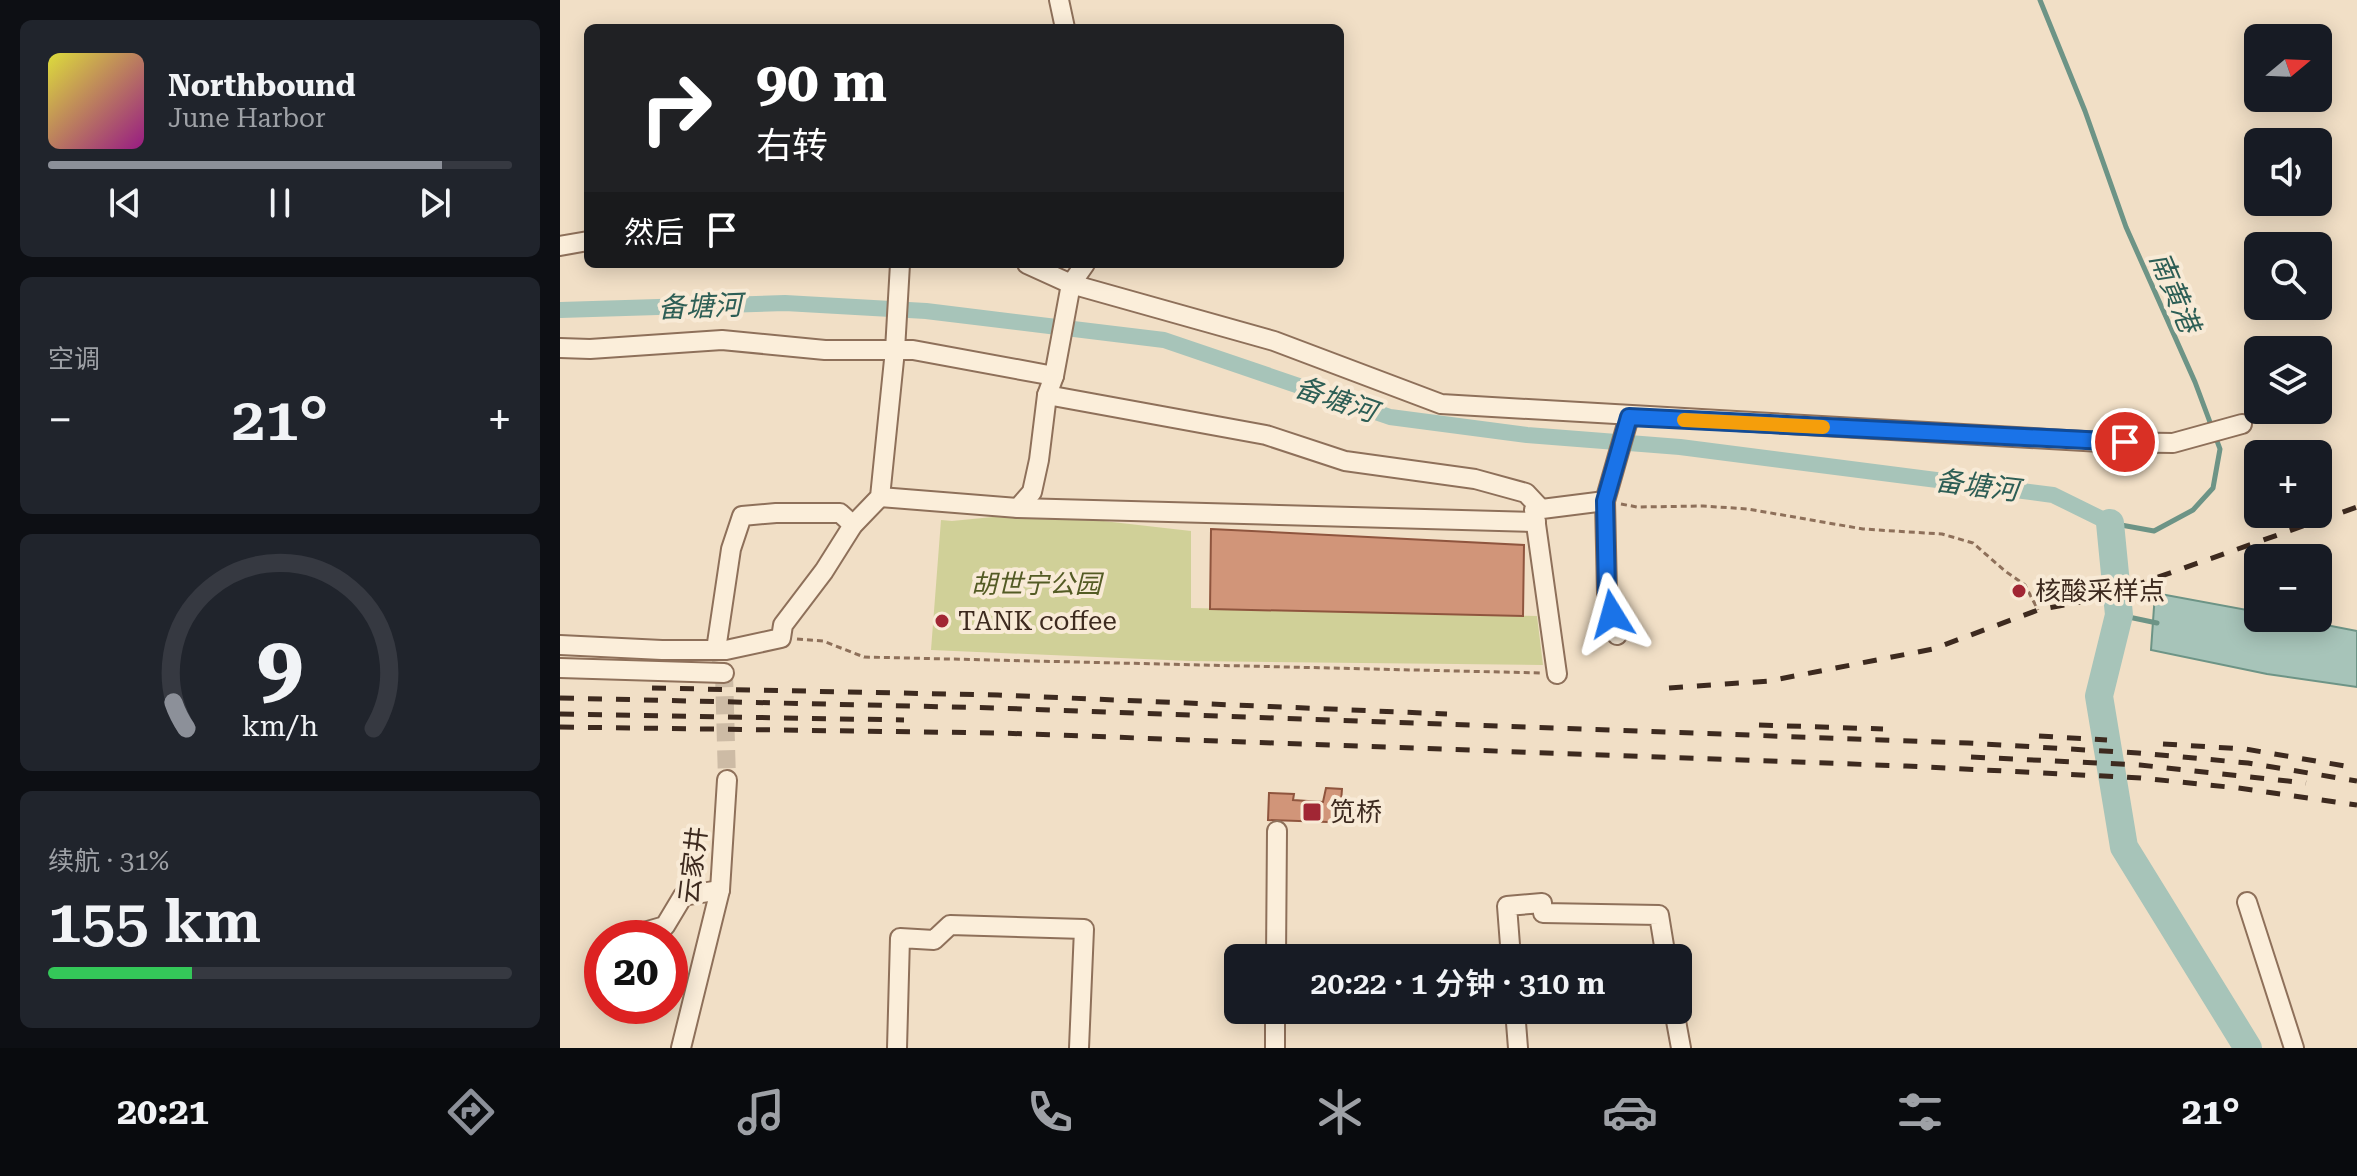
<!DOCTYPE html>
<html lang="zh">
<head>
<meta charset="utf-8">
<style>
	body { margin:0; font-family:"Roboto Serif","Noto Sans SC",serif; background:#20242c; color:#f1f3f6; height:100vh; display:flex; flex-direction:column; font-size:30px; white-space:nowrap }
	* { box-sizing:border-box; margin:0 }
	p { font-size:26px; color:#9ea1a6 }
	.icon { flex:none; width:44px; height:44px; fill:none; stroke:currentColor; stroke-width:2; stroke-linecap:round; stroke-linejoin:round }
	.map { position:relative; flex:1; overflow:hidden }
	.sheet { display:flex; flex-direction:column; gap:20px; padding:20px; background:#0d0f14; width:560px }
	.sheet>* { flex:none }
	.top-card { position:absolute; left:24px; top:24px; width:760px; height:244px; border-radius:12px; box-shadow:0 4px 20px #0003; background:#202124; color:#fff; overflow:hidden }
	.needle { width:52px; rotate:71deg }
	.fabs { position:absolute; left:1684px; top:24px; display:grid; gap:16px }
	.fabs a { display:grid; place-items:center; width:88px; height:88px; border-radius:12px; background:#171b24; box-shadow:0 4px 20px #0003; font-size:40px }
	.speed { position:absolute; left:24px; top:920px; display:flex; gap:16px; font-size:40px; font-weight:700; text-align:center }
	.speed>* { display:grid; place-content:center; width:104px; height:104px; border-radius:50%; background:#171b24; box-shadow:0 4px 20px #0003; line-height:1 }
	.speed .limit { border:12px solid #d22; background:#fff; color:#111 }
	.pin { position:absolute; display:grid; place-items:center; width:68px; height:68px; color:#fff; margin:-34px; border:4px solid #fff; border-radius:50%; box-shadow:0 2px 8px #0007 }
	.me { position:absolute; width:88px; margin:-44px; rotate:352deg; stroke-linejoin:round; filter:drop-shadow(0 0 6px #0008) }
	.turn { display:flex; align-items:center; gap:28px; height:168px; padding:0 40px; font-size:36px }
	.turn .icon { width:104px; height:104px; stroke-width:2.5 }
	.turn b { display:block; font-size:56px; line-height:68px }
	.then { display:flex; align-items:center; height:76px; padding:0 40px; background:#0003; gap:16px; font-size:30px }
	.big { font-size:60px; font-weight:600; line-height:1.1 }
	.sheet .widget { flex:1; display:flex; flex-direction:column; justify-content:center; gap:12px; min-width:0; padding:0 28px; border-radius:12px; background:#20242c }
	.sheet .dial { align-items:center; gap:0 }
	.dial svg { height:208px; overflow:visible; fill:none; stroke:#363941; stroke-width:7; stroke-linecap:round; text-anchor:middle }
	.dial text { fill:#f1f3f6; stroke:none }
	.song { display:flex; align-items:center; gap:24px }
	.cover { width:96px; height:96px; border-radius:12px; background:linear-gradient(135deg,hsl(60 70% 55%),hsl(310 70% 35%)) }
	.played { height:8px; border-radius:4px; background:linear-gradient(90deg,#8c9099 85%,#363941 85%) }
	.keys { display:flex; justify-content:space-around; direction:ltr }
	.heat { display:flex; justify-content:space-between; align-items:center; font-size:44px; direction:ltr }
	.charge { height:12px; border-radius:6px; background:linear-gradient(90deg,#34c759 31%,#363941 0) }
	.trip { position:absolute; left:664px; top:944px; width:468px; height:80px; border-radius:12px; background:#171b24; box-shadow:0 4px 20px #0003; font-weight:600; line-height:80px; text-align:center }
	.tabs { display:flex; height:128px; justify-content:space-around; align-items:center; background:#090b0e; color:#9ea1a6 }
	.tabs .icon { width:56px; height:56px }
	.tabs .selected { color:#8c9099 }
	.tabs b { font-size:36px; color:#f1f3f6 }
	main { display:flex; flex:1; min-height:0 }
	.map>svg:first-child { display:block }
</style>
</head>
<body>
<main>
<section class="sheet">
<div class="widget">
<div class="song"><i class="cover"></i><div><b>Northbound</b><p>June Harbor</p></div></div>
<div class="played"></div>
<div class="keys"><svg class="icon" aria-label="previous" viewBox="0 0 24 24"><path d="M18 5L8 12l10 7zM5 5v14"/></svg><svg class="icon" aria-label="pause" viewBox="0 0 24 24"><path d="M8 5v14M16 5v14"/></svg><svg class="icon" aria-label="next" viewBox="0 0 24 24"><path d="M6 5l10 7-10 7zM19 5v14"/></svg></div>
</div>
<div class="widget"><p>空调</p>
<div class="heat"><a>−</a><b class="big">21°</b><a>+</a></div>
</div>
<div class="widget dial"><svg viewBox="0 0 100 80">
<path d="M14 69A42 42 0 1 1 86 69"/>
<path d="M14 69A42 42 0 0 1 9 59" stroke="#8c9099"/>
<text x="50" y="56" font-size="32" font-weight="700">9</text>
<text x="50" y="72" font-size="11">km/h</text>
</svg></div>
<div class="widget"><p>续航 · 31%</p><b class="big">155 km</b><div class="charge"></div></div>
</section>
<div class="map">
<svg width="1797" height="1048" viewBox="0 0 1797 1048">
	<rect width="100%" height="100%" fill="#f1dfc6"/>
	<polygon fill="#d0d098" points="473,513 631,531 631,608 977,616 983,665 630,661 371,650 381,520 392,521"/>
	<polygon fill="#a7c4b9" stroke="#6d9486" stroke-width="2" points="1595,593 1698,612 1698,618 1730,618 1797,631 1797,687 1707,674 1591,650"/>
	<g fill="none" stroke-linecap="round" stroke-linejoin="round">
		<g stroke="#6d9486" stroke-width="5">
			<polyline points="1480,0 1525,111 1566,227 1635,382 1660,449 1653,488 1633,510 1594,531 1550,523"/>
			<polyline points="1559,615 1597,623"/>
		</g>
		<polyline stroke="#a7c4b9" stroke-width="16" points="0,310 225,303 366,311 604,340 830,417 967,435 1120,447 1493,495 1550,523"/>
		<polyline stroke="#a7c4b9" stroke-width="28" points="1550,523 1559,615 1539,696 1564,847 1688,1048"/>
	</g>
	<g fill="#d19579" stroke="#8f553e" stroke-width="2">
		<polygon points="651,529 964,545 963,616 650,609"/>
		<polygon points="766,788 782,789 781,802 797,804 796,823 708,820 709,793 734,794 733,800 763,802"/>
	</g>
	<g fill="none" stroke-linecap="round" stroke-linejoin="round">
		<polyline stroke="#cdbba5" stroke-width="18" stroke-dasharray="18 9" stroke-linecap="butt" points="157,643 164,673 167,780"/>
		<defs>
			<g id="minor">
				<polyline points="499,0 505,28"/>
				<polyline points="0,246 28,241"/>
				<polyline points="467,264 511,284 714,341 881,404 1541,442 1613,443 1682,424"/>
				<polyline points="0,348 30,349 162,340 265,350 353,350 494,376"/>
				<polyline points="487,395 706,435 785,461 915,479 966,493 981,509"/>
				<polyline points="320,497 458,508 472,492 479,460 487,395 494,376 511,284 525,264"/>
				<polyline points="458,508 976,522"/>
				<polyline points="1057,635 1047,593 1045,501 1069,417"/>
				<polyline points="157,643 171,549 182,516 216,513 280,513 293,525"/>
				<polyline points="0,645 102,650 166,650 221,638 223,625 264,571 293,525 320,497 335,350 340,264"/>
				<polyline points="0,668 164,673"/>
				<polyline points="997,674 974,510 1045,501"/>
				<polyline points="1687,902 1734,1048"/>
				<polyline points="63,938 105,926 123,896 160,890"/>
				<polyline points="716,958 717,831"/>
				<polyline points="951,958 947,906 982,903 983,913 1099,915 1106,958"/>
				<polyline points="955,1010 958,1048"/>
				<polyline points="1114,1010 1121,1048"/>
				<polyline points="121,1048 160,890 167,780"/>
				<polyline points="337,1048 340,938 374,940 390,925 524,929 519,1048"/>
				<polyline points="715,1048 715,1010"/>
			</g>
		</defs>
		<use href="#minor" stroke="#8e705a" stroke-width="22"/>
		<g stroke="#8e705a" stroke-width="3" stroke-dasharray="6 4" stroke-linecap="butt">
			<polyline points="1061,504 1077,507 1143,506 1188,509 1303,529 1382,534 1413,543 1445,571 1465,585 1478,610"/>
			<polyline points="237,639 263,641 304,657 982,673"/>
		</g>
		<use href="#minor" stroke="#fbeeda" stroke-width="18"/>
		<g stroke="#3d2a1f" stroke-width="5" stroke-dasharray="14 14" stroke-linecap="butt">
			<polyline points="92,688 438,695 887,714"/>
			<polyline points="1109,688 1209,681 1373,649 1478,610 1536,599 1797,507"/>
			<polyline points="0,698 437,708 1408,743 1578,753 1688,763 1797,781"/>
			<polyline points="0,714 344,720"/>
			<polyline points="1199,725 1323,729"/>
			<polyline points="0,727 440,733 1346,766 1581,778 1678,788 1797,805"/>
			<polyline points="1479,736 1547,740"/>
			<polyline points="1603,744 1685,749 1797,768"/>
			<polyline points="1411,757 1580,765 1746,783"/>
		</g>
	</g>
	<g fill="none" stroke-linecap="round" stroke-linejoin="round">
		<defs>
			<polyline id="route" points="1052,614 1047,593 1045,501 1069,417 1565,442"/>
		</defs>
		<use href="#route" stroke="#114b97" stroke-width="20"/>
		<use href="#route" stroke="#1a73e8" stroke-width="14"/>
		<polyline stroke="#f59e0b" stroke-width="14" points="1124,420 1263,427"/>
	</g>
	<g fill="#a12634" stroke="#f8ead6" stroke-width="3">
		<circle cx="1459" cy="591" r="8"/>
		<circle cx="382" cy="621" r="8"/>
		<rect x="742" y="802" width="20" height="20" rx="4"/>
	</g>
	<g text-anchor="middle" stroke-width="8" stroke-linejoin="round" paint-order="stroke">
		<g font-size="26" font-style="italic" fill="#535b24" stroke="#f8ead6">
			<text x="476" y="593">胡世宁公园</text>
		</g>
		<g font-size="26" fill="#3d2a1f" stroke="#f8ead6" text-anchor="start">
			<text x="1475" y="600">核酸采样点</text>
			<text x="398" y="630">TANK coffee</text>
			<text x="770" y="821">笕桥</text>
		</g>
		<g font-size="26" fill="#3d2a1f" stroke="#f8ead6">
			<text transform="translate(133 865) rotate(-83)" y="9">云家井</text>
		</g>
		<g font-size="28" font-style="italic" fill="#2d5e55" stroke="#f8ead6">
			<text transform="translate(1615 292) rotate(67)" y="10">南黄港</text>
			<text transform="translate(140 306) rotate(-2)" y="10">备塘河</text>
			<text transform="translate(776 399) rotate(19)" y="10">备塘河</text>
			<text transform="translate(1417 485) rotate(7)" y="10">备塘河</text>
		</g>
	</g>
</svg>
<div class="fabs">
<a><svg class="needle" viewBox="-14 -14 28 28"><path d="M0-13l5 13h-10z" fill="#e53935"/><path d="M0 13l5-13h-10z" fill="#9ea1a6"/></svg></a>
<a><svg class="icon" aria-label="sound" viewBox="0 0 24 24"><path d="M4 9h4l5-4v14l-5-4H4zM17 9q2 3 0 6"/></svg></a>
<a><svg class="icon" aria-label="search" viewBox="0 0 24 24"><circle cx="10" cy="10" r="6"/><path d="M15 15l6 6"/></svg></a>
<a><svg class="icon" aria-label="layers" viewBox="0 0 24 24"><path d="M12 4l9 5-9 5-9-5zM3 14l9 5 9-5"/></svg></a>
<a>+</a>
<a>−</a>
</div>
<div class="speed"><div class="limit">20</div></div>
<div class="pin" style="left:1565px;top:442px;background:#d93025"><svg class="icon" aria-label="arrive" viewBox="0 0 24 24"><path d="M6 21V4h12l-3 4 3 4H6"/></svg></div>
<svg class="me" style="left:1052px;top:614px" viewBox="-20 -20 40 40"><path d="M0-17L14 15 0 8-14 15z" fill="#1a73e8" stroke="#fff" stroke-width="4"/></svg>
<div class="trip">20:22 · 1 分钟 · 310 m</div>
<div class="top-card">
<div class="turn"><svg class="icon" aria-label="right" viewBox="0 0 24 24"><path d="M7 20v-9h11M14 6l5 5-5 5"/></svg><div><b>90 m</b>右转</div></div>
<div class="then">然后<svg class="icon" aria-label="arrive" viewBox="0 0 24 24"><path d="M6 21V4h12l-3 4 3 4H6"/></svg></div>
</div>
</div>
</main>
<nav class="tabs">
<b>20:21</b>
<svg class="icon selected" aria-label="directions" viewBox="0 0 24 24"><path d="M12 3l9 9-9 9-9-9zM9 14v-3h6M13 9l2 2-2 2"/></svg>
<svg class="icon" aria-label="music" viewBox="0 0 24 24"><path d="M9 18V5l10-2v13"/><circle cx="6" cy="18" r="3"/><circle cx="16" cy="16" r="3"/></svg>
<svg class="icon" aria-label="phone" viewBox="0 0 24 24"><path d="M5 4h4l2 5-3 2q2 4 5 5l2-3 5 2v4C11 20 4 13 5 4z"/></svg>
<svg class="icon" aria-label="climate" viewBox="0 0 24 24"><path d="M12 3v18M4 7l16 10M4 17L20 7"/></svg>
<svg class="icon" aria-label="car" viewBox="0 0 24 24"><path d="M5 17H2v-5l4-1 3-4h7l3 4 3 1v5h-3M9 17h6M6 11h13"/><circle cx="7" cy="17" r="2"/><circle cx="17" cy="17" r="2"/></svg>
<svg class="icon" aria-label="filters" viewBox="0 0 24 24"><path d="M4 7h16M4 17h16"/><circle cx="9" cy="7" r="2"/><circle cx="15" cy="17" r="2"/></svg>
<b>21°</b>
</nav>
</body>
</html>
